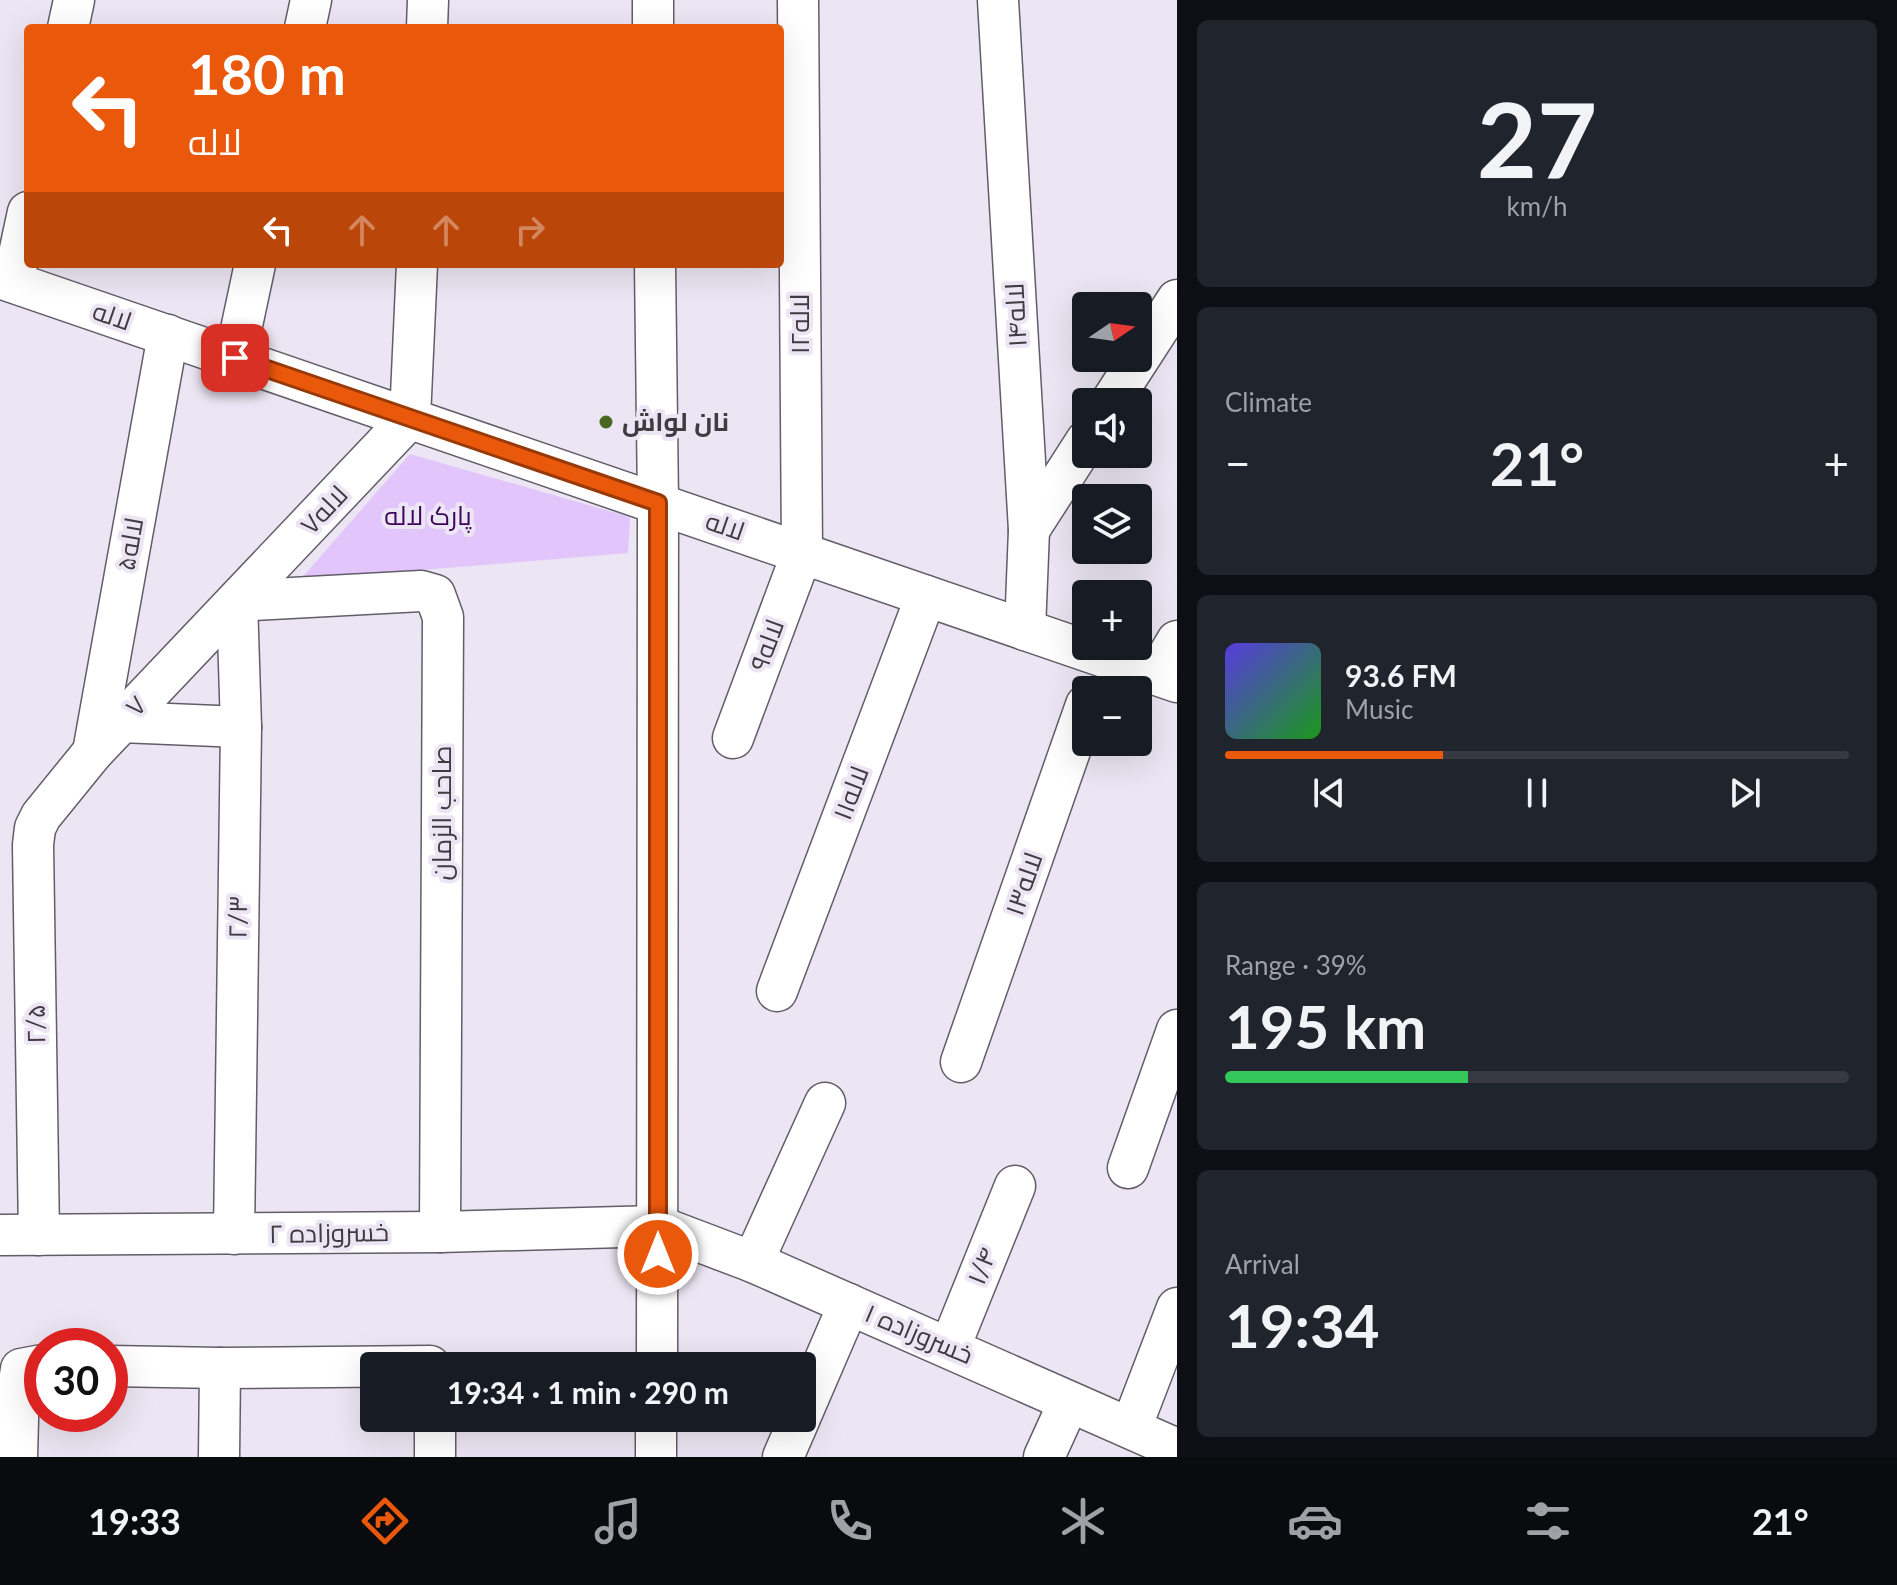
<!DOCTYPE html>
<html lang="en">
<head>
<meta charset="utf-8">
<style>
	body { margin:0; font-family:Lato,Cairo,sans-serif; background:#20242c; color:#f1f3f6; height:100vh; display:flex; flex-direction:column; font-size:30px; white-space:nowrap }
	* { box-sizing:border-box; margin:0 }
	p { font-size:26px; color:#9ea1a6 }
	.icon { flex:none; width:44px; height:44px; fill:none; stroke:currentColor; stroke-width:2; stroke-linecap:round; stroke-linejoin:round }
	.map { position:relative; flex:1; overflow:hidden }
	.drawer { display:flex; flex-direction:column; gap:20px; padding:20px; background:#0d0f14; width:720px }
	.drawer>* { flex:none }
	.hud { position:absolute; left:24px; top:24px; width:760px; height:244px; border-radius:8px; box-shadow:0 8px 32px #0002; background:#ea580c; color:#fff; overflow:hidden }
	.needle { width:52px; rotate:77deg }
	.controls { position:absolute; left:1072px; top:292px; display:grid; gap:16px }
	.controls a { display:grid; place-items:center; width:80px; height:80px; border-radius:8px; background:#171b24; box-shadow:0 8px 32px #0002; font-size:40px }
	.speed { position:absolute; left:24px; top:1328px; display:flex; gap:16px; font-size:40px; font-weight:700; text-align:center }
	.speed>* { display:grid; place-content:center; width:104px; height:104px; border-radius:50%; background:#171b24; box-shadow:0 8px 32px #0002; line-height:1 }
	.speed .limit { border:12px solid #d22; background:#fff; color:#111 }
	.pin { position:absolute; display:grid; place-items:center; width:68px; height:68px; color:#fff; margin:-34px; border-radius:16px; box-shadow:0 4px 12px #0006 }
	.me { position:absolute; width:88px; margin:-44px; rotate:0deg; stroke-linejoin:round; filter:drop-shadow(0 0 6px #0008) }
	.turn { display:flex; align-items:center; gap:28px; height:168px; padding:0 32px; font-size:36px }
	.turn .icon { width:104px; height:104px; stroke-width:2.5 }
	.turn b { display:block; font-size:56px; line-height:68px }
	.lanes { display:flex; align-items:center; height:76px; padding:0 32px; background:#0003; justify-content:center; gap:40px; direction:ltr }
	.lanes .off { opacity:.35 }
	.big { font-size:60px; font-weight:700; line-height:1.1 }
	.drawer .widget { flex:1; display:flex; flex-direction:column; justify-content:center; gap:12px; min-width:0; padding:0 28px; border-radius:12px; background:#20242c }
	.drawer .dial { align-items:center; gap:0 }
	.dial b { font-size:104px; line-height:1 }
	.song { display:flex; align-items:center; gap:24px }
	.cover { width:96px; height:96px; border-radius:12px; background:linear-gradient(135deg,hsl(250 70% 55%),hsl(120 70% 35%)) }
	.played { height:8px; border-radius:4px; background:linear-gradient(90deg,#ea580c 35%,#363941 35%) }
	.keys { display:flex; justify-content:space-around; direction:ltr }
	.heat { display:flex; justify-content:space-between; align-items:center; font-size:44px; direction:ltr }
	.charge { height:12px; border-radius:6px; background:linear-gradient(90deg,#34c759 39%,#363941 0) }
	.trip { position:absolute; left:360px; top:1352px; width:456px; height:80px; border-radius:8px; background:#171b24; box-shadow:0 8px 32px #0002; font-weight:700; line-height:80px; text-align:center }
	.menu { display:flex; height:128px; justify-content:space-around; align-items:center; background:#090b0e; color:#9ea1a6 }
	.menu .icon { width:56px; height:56px }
	.menu .current { color:#ea580c }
	.menu b { font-size:36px; color:#f1f3f6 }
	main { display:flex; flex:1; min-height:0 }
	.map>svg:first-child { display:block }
</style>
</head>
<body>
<main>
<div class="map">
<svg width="1177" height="1457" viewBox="0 0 1177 1457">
	<rect width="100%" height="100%" fill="#ece5f3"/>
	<polygon fill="#e1c5fb" points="410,454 630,517 628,553 300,580"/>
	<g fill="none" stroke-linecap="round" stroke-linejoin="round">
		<defs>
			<g id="minor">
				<polyline points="998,0 1029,530 1025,630"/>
				<polyline points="68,28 74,0"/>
				<polyline points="305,28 311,0"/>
				<polyline points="427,28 428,0"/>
				<polyline points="653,28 653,0"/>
				<polyline points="655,264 658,503 657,1366"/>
				<polyline points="0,278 1177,682"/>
				<polyline points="13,282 28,212"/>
				<polyline points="235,358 255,264"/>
				<polyline points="1111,402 1177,300"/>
				<polyline points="1029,530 1086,441"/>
				<polyline points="237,601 421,591 435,595 443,617 440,1232"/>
				<polyline points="1157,675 1177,641"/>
				<polyline points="121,722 241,727"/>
				<polyline points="733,738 802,553 798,0"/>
				<polyline points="93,752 168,335"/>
				<polyline points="777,991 926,596"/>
				<polyline points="961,1062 1086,705"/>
				<polyline points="1128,1168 1177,1030"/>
				<polyline points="234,1234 241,727 237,601"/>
				<polyline points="0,1235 440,1232 658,1226 753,1262 1177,1449"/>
				<polyline points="39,1235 33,845 35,828 41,816 93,752 410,418 417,264"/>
				<polyline points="753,1262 825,1103"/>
				<polyline points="950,1347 1015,1186"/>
				<polyline points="110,1366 220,1368 430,1366"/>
				<polyline points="802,1413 849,1304"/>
				<polyline points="1131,1428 1177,1308"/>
				<polyline points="17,1457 19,1382 21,1369 42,1365"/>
				<polyline points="219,1457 220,1368"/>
				<polyline points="435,1457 435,1418"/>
				<polyline points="656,1457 656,1418"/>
				<polyline points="783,1457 800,1418"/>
				<polyline points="1044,1457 1069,1402"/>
			</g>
		</defs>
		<use href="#minor" stroke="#625d68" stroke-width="43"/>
		<use href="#minor" stroke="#fff" stroke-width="40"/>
	</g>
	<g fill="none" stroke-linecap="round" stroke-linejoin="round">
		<defs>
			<polyline id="route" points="235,358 658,503 658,1254"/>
		</defs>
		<use href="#route" stroke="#983908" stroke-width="20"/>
		<use href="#route" stroke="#ea580c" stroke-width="14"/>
	</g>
	<circle fill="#49691f" stroke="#ece5f3" stroke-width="3" cx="606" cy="422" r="8"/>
	<g text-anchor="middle" stroke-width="8" stroke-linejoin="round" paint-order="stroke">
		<g font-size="26" fill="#3e3b41" stroke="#ece5f3">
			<text transform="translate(1016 315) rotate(-93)" y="9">لاله۱۴</text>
			<text transform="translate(112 316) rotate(19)" y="9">لاله</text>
			<text transform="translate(800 324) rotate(-90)" y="9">لاله۱۲</text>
			<text transform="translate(324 510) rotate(-47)" y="9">لاله۷</text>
			<text transform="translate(725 526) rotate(19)" y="9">لاله</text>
			<text transform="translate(130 544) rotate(-80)" y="9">لاله۵</text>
			<text transform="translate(767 645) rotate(-70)" y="9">لاله۹</text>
			<text transform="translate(136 706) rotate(-46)" y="9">۷</text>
			<text transform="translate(851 793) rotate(-69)" y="9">لاله۱۱</text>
			<text transform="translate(442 813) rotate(-90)" y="9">صاحب الزمان</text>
			<text transform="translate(1024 884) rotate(-71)" y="9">لاله۱۳</text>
			<text transform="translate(238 917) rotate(-89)" y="9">۲/۳</text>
			<text transform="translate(36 1024) rotate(-91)" y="9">۲/۵</text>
			<text transform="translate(329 1233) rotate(-1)" y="9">خسروزاده ۲</text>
			<text transform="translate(982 1266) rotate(-68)" y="9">۱/۴</text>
			<text transform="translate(919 1334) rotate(23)" y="9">خسروزاده ۱</text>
		</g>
		<g font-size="26" font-weight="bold" fill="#3e3b41" stroke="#ece5f3" text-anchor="start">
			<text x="622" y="431">نان لواش</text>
		</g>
		<g font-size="26" fill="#3c055b" stroke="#ece5f3">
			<text x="428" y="525">پارک لاله</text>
		</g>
	</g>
</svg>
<div class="controls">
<a><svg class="needle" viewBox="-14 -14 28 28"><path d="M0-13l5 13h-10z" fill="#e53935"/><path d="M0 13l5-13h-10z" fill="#9ea1a6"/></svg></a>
<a><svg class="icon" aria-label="sound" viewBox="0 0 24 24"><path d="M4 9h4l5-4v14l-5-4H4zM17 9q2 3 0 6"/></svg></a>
<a><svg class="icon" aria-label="layers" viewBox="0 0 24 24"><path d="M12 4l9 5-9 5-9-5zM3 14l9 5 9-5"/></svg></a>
<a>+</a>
<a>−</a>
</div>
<div class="speed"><div class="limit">30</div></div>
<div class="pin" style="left:235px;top:358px;background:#d93025"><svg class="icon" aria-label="arrive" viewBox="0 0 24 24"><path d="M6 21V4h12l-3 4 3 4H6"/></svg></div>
<svg class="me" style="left:658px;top:1254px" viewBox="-20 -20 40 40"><circle r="17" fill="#ea580c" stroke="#fff" stroke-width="3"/><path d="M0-11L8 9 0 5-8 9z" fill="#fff"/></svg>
<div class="trip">19:34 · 1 min · 290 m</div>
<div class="hud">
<div class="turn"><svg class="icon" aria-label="left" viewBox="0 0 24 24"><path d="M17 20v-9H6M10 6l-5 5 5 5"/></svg><div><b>180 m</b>لاله</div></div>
<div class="lanes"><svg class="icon" aria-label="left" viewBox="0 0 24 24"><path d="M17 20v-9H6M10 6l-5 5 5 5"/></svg><svg class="icon off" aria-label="ahead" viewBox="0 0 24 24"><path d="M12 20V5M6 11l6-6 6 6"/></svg><svg class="icon off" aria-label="ahead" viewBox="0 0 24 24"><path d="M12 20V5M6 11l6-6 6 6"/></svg><svg class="icon off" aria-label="right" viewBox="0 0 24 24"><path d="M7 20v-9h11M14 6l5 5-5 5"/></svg></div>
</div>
</div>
<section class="drawer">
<div class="widget dial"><b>27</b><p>km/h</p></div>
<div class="widget"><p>Climate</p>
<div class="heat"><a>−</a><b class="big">21°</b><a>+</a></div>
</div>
<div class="widget">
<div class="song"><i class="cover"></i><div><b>93.6 FM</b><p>Music</p></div></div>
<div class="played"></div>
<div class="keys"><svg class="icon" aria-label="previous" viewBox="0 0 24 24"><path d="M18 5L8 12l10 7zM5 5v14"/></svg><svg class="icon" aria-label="pause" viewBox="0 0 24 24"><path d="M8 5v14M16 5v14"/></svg><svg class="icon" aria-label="next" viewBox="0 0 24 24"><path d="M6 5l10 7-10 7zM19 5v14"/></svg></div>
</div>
<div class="widget"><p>Range · 39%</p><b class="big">195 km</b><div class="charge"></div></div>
<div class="widget"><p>Arrival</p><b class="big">19:34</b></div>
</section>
</main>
<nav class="menu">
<b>19:33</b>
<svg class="icon current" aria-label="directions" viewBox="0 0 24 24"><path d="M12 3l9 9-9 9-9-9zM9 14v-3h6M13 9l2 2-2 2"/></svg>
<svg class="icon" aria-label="music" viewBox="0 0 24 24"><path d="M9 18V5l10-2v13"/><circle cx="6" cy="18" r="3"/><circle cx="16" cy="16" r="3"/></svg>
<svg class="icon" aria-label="phone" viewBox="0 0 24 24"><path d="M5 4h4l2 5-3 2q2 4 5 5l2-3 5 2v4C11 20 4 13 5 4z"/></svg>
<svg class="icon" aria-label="climate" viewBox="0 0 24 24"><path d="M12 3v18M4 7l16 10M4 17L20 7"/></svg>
<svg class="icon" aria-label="car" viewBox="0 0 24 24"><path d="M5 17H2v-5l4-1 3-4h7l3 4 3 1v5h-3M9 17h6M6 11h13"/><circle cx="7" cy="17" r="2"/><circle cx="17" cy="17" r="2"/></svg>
<svg class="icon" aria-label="filters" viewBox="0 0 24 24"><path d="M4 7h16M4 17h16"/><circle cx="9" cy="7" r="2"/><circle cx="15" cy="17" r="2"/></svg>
<b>21°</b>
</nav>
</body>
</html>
